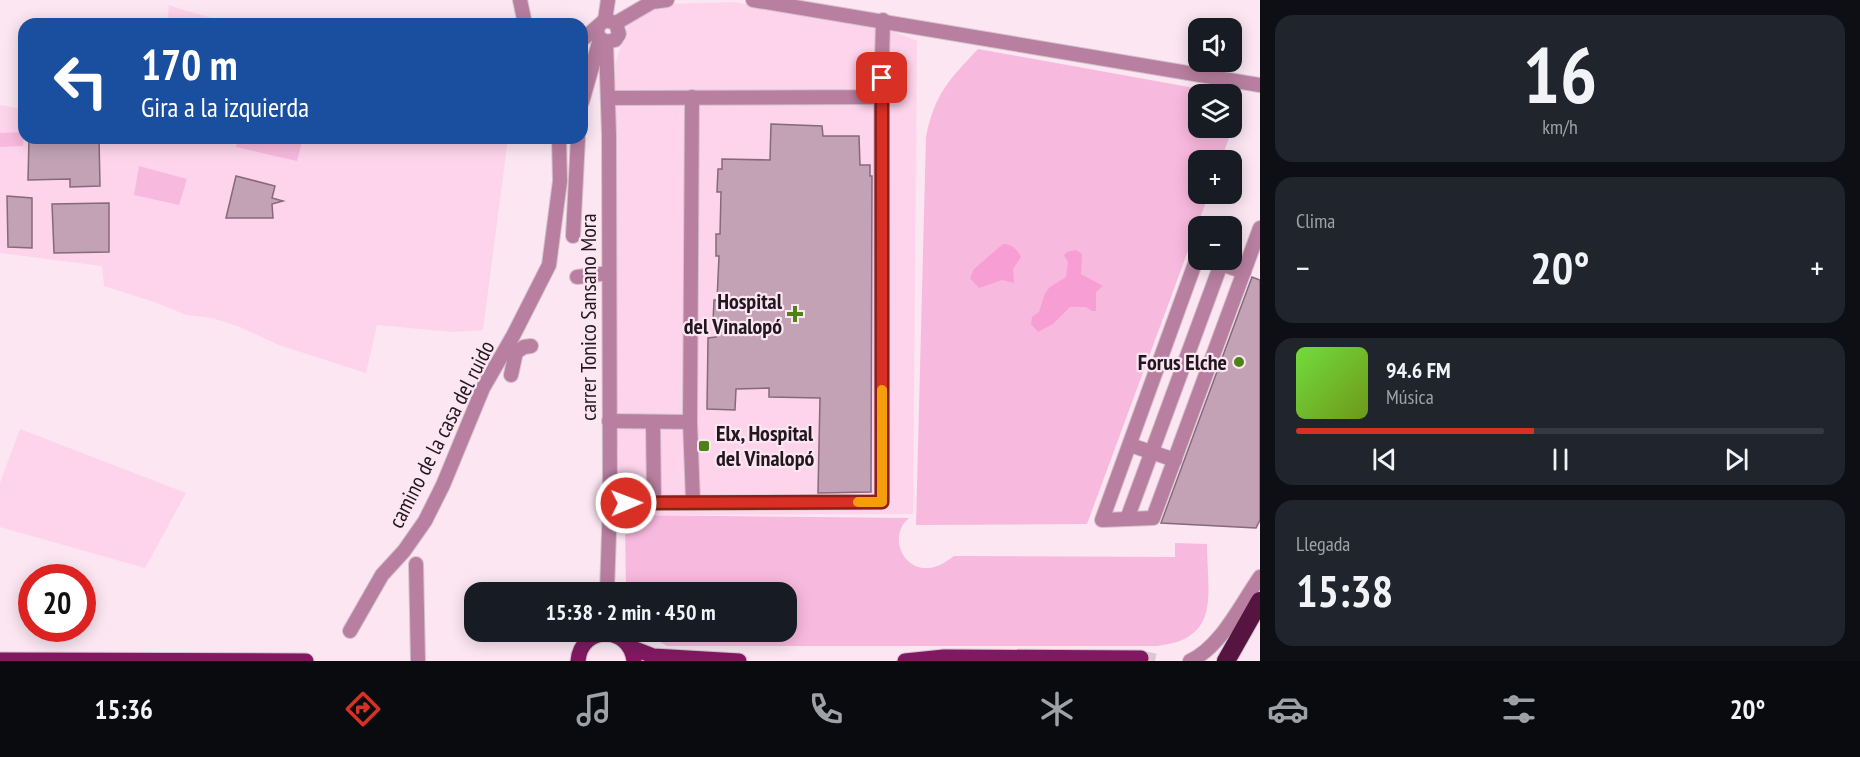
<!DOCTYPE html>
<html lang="es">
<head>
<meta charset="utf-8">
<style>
	body { margin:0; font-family:"PT Sans Narrow",sans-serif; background:#20242c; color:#f1f3f6; height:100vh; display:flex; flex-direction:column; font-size:22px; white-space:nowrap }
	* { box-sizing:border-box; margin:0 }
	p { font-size:20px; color:#9ea1a6 }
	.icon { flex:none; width:33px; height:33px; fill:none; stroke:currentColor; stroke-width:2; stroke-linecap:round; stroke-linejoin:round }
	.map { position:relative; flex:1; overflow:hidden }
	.side { display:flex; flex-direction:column; gap:15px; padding:15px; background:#0d0f14; width:600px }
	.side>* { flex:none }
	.hud { position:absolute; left:18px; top:18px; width:570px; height:126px; border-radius:18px; box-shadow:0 3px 15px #0003; background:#1a4fa0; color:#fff; overflow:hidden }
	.tools { position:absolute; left:1188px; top:18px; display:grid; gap:12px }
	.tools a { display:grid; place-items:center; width:54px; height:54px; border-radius:12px; background:#171b24; box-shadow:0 3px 15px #0003; font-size:30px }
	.speed { position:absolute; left:18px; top:564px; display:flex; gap:12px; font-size:30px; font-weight:700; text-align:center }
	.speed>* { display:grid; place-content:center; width:78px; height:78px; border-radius:50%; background:#171b24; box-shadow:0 3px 15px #0003; line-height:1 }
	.speed .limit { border:9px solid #d22; background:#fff; color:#111 }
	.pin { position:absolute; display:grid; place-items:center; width:51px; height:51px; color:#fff; margin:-26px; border-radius:12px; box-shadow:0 3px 9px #0006 }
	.me { position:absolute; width:66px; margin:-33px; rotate:89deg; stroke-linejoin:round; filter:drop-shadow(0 0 4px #0008) }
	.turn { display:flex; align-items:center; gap:21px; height:126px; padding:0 24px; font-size:27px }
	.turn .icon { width:78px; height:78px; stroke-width:2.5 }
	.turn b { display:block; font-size:42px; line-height:51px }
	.big { font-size:45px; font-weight:600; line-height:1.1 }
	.side .tile { flex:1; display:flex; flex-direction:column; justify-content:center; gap:9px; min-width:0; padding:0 21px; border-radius:18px; background:#20242c }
	.side .dial { align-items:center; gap:0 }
	.dial b { font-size:78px; line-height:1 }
	.song { display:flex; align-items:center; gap:18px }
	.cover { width:72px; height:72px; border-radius:9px; background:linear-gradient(135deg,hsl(100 70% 55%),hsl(80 70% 35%)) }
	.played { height:6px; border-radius:3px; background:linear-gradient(90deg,#d93025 45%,#363941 45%) }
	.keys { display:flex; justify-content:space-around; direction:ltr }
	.heat { display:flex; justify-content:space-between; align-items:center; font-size:33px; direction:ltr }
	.trip { position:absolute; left:464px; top:582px; width:333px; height:60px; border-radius:18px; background:#171b24; box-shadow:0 3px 15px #0003; font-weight:600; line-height:60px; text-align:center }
	.tabs { display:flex; height:96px; justify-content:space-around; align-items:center; background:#090b0e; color:#9ea1a6 }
	.tabs .icon { width:42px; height:42px }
	.tabs .on { color:#d93025 }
	.tabs b { font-size:27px; color:#f1f3f6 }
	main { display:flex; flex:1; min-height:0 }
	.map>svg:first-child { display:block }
</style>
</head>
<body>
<main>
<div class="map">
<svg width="1260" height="661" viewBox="0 0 1260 661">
	<rect width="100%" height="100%" fill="#fbe6f2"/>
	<g fill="#fdd4eb">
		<polygon points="733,2 877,25 917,41 913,514 618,515 615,65 627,26 643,14 670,4"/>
		<polygon points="169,5 187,11 234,24 167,24"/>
		<polygon points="0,105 24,109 24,138 508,138 483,330 453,332 377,325 366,373 279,345 240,327 212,318 186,315 157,303 104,286 102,266 0,253"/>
		<polygon points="20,429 186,493 145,568 0,527 0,483"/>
	</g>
	<g fill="#f8b9de">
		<path d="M978,49L1189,87L1212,94H1198V128H1232V102L1237,107L1233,127L1221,160H1198V194H1209L1087,524L916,525L926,137C935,93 949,80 978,49Z"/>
		<polygon points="24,132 23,146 0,147 0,133"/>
		<polygon points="238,138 303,138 297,161 236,147"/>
		<polygon points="139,166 187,179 179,205 134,195"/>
		<path d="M625,515L909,518C888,535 902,570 928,568C938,568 947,561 954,556L1175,557V543L1207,544C1207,594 1222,639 1157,646H667L643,632H786V592H626Z"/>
	</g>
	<g fill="#f79fd4">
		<path d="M1003,244C1012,243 1017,250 1021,257L1013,269L1014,283L1002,280L979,288L970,278L974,269Z"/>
		<polygon points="1076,250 1082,254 1081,274 1103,286 1096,292 1096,311 1092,311 1086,307 1070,307 1053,324 1038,332 1031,324 1032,317 1039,312 1045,293 1050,287 1066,277 1068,262 1064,255 1067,252"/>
	</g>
	<g fill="#c2a2b4" stroke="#86697a" stroke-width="1.5">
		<polygon points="771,124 822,126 823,136 859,136 860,165 870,165 870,176 872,176 871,492 818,493 820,398 769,397 769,388 736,389 735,410 707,409 708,338 716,337 717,322 713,322 714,300 717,300 719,256 716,256 716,234 720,234 721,192 717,192 718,169 722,169 722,159 770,160"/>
		<polygon points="29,138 99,138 100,186 70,187 70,179 28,180"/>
		<polygon points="236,176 275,186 272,198 283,201 272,204 273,218 226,218"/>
		<polygon points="7,196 32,198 32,248 8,247"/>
		<polygon points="109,203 109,252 54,253 52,204"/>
		<polygon points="1252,277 1260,280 1260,520 1256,528 1161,523"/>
	</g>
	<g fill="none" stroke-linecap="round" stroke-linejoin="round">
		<polyline stroke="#dac7d2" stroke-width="15" stroke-dasharray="15 8" stroke-linecap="butt" points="1141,658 1155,661"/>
		<defs>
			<g id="minor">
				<polyline points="520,0 525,24"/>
				<polyline points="753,0 1260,85"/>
				<polyline points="605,20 608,0"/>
				<polyline points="616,23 652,2 667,0"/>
				<polyline points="582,40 605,20 616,23 619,34 615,40 606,42 598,37 597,28"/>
				<polyline points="606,42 609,135 610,503 607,592"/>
				<polyline points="692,97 690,422 693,502"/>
				<polyline points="608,98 881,97 883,20"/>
				<polyline points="582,102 600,39"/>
				<polyline points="573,236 578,138"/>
				<polyline points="1198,255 1102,520 1153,518 1260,228"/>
				<polyline points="1209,260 1244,272"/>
				<polyline points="577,277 609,273"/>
				<polyline points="511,375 516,352 524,347 531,346"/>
				<polyline points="609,421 690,422"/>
				<polyline points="653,422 654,502"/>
				<polyline points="1130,445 1175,460"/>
				<polyline points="610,503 882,502 881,97"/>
				<polyline points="1127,519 1221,264"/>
				<polyline points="416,564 418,661"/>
				<polyline points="350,631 382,575 404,551 425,521 443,485 483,388 513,336 549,265 560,181 559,138"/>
				<path d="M1190,661C1221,647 1241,604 1260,577"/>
			</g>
			<g id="major">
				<polyline points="630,647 653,656 739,661"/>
				<polyline points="0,660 306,661"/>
				<path d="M578,661C581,625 630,625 634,661"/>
				<polyline points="905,661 944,657 1141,658"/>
			</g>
			<polyline id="highway" points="1226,661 1260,601"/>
		</defs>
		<use href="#minor" stroke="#d4c1cc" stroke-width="16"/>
		<use href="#major" stroke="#d4c1cc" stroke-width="17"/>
		<use href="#highway" stroke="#d4c1cc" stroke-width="20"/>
		<use href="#minor" stroke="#b87fa0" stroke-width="14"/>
		<use href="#major" stroke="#801961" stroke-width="15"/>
		<use href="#highway" stroke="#561441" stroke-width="18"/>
	</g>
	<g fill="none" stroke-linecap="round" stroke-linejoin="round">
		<defs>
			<polyline id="route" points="626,503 882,502 882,78"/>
		</defs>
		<use href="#route" stroke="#8d1f18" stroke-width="15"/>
		<use href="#route" stroke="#d93025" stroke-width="10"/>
		<polyline stroke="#f59e0b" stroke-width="10" points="858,502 882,502 882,390"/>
	</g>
	<g fill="#4d8219" stroke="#fbe6f2" stroke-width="2">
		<path d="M792 305h6v6h6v6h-6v6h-6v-6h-6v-6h6z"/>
		<circle cx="1239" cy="362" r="6"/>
		<rect x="698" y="440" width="12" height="12" rx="3"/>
	</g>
	<g text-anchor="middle" stroke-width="4.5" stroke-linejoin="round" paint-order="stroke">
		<g font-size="22" font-weight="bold" fill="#22171e" stroke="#fbe6f2" text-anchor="end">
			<text x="782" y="309">Hospital<tspan x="782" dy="25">del Vinalopó</tspan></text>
			<text x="1227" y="370">Forus Elche</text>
			<text x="716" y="441" text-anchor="start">Elx, Hospital<tspan x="716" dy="25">del Vinalopó</tspan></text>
		</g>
		<g font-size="22" fill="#22171e" stroke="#fbe6f2">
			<text transform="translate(588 317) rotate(-90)" y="8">carrer Tonico Sansano Mora</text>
			<text transform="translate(441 434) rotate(-63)" y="8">camino de la casa del ruido</text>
		</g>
	</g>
</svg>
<div class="tools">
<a><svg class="icon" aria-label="sound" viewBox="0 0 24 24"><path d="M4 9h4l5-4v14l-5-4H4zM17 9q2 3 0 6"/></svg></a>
<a><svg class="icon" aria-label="layers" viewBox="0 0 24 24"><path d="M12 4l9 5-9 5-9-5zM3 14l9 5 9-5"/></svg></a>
<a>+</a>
<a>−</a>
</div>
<div class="speed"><div class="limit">20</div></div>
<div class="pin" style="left:882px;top:78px;background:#d93025"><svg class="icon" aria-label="arrive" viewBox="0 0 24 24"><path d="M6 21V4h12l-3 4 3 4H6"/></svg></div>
<svg class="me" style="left:626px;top:503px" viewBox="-20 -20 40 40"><circle r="17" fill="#d93025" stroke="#fff" stroke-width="3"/><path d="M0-11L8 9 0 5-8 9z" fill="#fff"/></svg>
<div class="trip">15:38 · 2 min · 450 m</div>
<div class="hud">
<div class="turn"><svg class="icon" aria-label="left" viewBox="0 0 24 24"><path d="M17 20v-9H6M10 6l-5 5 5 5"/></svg><div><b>170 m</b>Gira a la izquierda</div></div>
</div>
</div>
<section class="side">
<div class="tile dial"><b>16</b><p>km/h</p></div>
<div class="tile"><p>Clima</p>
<div class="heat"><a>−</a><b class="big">20°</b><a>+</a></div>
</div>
<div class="tile">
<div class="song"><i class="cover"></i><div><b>94.6 FM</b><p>Música</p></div></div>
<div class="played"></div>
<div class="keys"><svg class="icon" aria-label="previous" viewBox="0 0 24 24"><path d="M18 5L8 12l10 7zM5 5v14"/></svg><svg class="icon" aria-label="pause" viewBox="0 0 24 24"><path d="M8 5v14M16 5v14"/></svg><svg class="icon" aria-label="next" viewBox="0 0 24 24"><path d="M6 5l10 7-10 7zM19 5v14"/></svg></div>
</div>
<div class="tile"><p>Llegada</p><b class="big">15:38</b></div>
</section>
</main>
<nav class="tabs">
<b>15:36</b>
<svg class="icon on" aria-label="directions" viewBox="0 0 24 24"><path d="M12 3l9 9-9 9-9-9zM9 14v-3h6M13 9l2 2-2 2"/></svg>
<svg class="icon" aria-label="music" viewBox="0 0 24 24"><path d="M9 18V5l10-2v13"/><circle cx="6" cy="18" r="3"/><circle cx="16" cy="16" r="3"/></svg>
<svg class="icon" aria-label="phone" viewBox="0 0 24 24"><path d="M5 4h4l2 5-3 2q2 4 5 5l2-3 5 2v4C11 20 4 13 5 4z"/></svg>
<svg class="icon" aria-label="climate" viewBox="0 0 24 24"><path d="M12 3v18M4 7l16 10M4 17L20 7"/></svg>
<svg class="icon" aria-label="car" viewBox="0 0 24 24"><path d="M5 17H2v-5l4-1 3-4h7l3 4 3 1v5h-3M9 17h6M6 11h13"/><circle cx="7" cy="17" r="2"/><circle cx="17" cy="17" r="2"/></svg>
<svg class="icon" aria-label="filters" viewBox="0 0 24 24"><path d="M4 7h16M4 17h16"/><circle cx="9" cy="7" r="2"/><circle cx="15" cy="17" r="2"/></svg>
<b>20°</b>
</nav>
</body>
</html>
